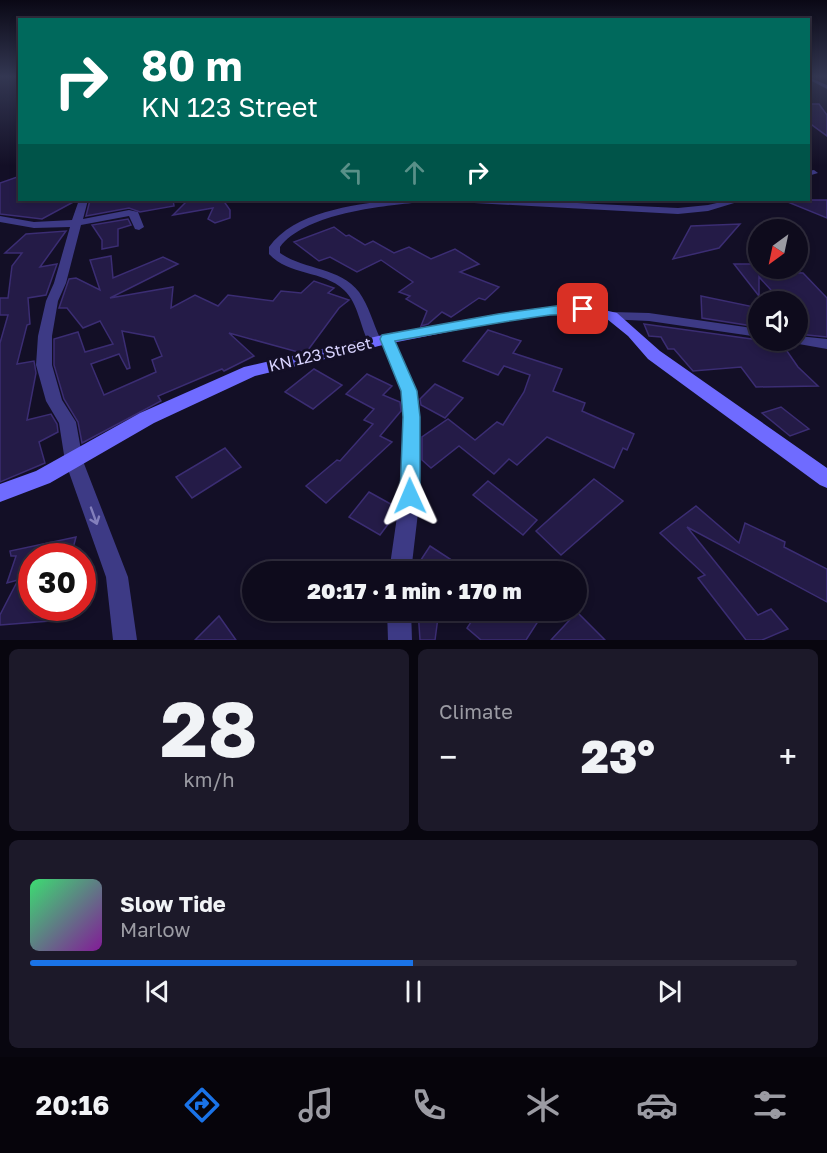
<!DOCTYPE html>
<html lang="en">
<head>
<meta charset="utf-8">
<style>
	body { margin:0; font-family:"Golos Text",sans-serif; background:#1c1929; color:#f1f3f6; height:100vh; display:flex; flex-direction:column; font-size:22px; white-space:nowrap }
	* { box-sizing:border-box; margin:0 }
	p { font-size:20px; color:#9b9ba3 }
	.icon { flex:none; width:33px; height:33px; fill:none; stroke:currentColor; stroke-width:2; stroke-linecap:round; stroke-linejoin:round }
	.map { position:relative; height:640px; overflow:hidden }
	.side { display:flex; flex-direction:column; gap:9px; padding:9px; background:#08060f; flex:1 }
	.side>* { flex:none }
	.hud { position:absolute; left:18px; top:18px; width:792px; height:183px; border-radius:0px; box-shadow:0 3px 9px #0003,0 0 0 2px #2e2b3b; background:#00695c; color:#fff; overflow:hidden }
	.needle { width:39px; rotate:213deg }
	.controls { position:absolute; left:748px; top:219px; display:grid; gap:12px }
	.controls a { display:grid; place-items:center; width:60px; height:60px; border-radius:50%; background:#0e0b1c; box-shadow:0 3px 9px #0003,0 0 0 2px #2e2b3b; font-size:30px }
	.speed { position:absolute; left:18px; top:543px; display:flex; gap:12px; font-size:30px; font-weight:700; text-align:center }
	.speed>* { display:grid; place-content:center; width:78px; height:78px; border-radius:50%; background:#0e0b1c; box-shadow:0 3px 9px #0003,0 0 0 2px #2e2b3b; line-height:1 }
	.speed .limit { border:9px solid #d22; background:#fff; color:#111 }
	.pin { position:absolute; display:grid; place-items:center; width:51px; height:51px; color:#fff; margin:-26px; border-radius:12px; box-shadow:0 3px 9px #0006 }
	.me { position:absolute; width:66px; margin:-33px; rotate:359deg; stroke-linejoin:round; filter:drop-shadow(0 0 4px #0008) }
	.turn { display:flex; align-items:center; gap:21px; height:126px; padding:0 24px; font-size:27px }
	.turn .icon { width:78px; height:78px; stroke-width:2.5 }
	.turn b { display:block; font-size:42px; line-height:51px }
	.lanes { display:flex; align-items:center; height:57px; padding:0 24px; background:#0003; justify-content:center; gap:30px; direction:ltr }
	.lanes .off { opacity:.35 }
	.big { font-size:45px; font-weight:800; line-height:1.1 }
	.side .tile { flex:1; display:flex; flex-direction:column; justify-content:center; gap:9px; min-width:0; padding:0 21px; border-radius:9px; background:#1c1929 }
	.side .dial { align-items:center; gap:0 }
	.dial b { font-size:78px; line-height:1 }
	.song { display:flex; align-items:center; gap:18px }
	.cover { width:72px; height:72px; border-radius:9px; background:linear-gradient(135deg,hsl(140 70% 55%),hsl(290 70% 35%)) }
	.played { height:6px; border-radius:3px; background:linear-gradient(90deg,#1a73e8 50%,#2e2b3b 50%) }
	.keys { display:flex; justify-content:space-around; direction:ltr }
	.heat { display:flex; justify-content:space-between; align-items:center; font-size:33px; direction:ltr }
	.side .tiles { flex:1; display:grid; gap:9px; grid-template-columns:1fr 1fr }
	.tile:last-child { grid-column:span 2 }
	.trip { position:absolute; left:242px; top:561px; width:345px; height:60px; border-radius:30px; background:#0e0b1c; box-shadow:0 3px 9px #0003,0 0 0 2px #2e2b3b; font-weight:800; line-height:60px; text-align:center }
	.dock { display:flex; height:96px; justify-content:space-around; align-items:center; background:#06040b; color:#9b9ba3 }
	.dock .icon { width:42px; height:42px }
	.dock .current { color:#1a73e8 }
	.dock b { font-size:27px; color:#f1f3f6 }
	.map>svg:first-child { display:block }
</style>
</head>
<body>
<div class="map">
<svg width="827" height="640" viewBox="0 0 827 640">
	<rect width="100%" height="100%" fill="#130f26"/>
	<g fill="#241b47" stroke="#3b2d73" stroke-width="1.5" fill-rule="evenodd">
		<polygon points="808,104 819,104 827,115 827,136 808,122"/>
		<polygon points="20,176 20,200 77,200 42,219 0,214 0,183"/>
		<polygon points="90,200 173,200 174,206 140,212 129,208 86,216"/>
		<polygon points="188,200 223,200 230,210 230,218 215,223 208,219 213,208 173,215"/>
		<polygon points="783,200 827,200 827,218"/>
		<polygon points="128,219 131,225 118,229 118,246 102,249 102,240 92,225"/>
		<polygon points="740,224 719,248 673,259 691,226"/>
		<polygon points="334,227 346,236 349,235 365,245 373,241 394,253 409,247 431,259 455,249 479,264 460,272 499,287 485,300 479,298 451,317 442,312 428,324 421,326 427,311 406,299 410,296 399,292 413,282 381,260 357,272 330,257 319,261 294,242"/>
		<polygon points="66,231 40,267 57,264 46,295 28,298 30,324 27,325 17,364 34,361 36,373 27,420 51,414 57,424 58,432 39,442 45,463 0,482 0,343 8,315 0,315 0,298 8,298 12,266 22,253 5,253 26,234"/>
		<path d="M111,256L113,278L163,257L178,264L110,298L173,287L171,308L195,295L218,306L228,295L273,301L281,291L301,293L314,281L334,288L328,293L349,300L339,308L308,350L298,352L229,333L254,356L224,371L222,369L158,396L161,401L82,443L78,422L64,399L54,365V339L78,332L85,352L113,344L100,321L83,328L67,308H59L69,279L76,278L100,290L90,260ZM122,331L154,337L162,356L152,360L156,372L104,395L91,364L119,354L127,369L130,368Z"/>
		<polygon points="734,264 759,264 759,271 803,273 827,298 827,337 798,334 798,302 782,302 759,277 759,296"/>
		<polygon points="701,296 759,308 759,327 702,318"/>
		<polygon points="644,324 759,340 780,341 798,367 818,386 756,387 741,367 693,371 674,349 668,349 661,337 649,336"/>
		<polygon points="488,330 521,341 513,353 562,369 553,391 585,403 582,411 634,434 627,450 623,448 614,468 547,437 517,465 509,459 494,474 459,446 431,468 422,460 422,437 448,419 475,440 497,422 503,425 524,392 530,375 504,366 498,375 463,361"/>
		<polygon points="314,369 342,385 313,409 285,392"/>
		<polygon points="367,374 392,386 383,395 400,402 401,411 380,436 392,442 326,503 306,486 337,460 340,461 373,424 364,420 374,409 346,394"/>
		<polygon points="435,384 463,398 445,418 421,405 420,399"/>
		<polygon points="781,407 809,429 790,436 762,413"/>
		<polygon points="225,448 241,467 192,498 176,477"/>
		<polygon points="594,479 623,501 561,555 536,531"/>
		<polygon points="488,481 537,520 523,535 473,495"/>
		<polygon points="369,492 396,507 395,515 380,535 349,517"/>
		<polygon points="696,506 739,543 745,523 785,542 784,547 827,569 827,602 687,527 758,615 771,609 788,629 762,640 746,640 698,578 705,575 660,533"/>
		<polygon points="76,537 71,556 32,556 32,608 56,608 50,621 0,625 0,615 18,580 7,583 16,556 11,556 10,551"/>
		<polygon points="430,546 470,572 413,572"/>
		<polygon points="418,610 439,610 435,640 420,640"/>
		<polygon points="479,610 520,610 537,623 526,640 481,640 467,628"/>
		<polygon points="577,612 605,640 551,640"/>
		<polygon points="219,616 236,640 195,640"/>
	</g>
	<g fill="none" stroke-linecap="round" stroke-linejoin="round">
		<g fill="#3d3a85" fill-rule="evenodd">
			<polygon points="808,77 827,85 827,89 808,79"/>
			<polygon points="808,171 814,170 818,173 808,176"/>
			<polygon points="79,200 88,200 83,219 129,210 138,212 144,227 139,230 135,229 129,216 81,225 66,283 58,301 52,336 52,365 62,400 76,422 83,461 128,577 137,640 113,640 106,577 65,461 59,423 46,401 36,365 38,336 46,301 54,283 70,227 34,228 0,222 0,216 34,222 72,220"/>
			<path d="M392,200H417L412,203C374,207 304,215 280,247V253C304,270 340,267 359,292C369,306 373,323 380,338L387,335L394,339L417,391L420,417V496L411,572H389L400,496L404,417L401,391L382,343L375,347L370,345C360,328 359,304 344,290C323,270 289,276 269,254V247C294,212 352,205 392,200Z"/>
			<polygon points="469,200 517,200 678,208 708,205 730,200 744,200 708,211 678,214 474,203"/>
			<polygon points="612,312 649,313 759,329 759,337 649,321 607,319 605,316"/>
			<polygon points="798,336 827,339 827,349 793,343 791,340 798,340"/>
			<polygon points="387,610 411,610 412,640 388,640"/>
		</g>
		<polygon fill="#6f6bff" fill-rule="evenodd" points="563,305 583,305 617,313 660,351 827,468 827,488 820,485 648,359 628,336 607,319 583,313 563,313 498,322 387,344 255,376 154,423 50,483 0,502 0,484 36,471 140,413 244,367 387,334 498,314"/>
	</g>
	<defs><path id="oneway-shaft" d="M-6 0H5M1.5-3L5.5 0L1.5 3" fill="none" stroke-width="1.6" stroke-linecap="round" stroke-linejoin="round" transform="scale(1.5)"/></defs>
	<use stroke="#837fbc" href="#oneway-shaft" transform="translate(94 516) rotate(70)"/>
	<linearGradient id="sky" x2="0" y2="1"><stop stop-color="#0a0815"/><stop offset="0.46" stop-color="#333752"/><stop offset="1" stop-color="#333752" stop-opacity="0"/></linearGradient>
	<rect width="827" height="166" fill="url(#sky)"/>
	<path fill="#4fc3f7" stroke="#337fa1" stroke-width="1.5" d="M563,305H583L589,309C582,317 561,314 550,315C498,322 447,332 395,341L417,391L420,417V496L417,502L410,505L403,502L400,496L403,417L401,391L380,339L382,335L498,314Z"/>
	<g text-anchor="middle" stroke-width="6" stroke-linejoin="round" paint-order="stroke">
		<g font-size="16" fill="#d9d4ff" stroke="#130f26">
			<text transform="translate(320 354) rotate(-13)" y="6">KN 123 Street</text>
		</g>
	</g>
</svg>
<div class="controls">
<a><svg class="needle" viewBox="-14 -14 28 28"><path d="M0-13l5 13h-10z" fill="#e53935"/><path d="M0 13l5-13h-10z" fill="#9b9ba3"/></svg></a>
<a><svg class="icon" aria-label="sound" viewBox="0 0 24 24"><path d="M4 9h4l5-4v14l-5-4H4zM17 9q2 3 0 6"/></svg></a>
</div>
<div class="speed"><div class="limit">30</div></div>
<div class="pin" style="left:583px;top:309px;background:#d93025"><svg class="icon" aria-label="arrive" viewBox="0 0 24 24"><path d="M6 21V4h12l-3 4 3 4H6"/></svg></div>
<svg class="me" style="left:410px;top:496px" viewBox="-20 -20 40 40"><path d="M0-17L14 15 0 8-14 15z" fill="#4fc3f7" stroke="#fff" stroke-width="4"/></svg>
<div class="trip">20:17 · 1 min · 170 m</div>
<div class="hud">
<div class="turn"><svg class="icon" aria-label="right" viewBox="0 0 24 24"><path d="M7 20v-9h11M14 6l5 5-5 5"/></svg><div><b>80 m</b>KN 123 Street</div></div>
<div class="lanes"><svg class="icon off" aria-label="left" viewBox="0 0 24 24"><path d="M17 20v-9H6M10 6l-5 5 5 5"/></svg><svg class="icon off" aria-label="ahead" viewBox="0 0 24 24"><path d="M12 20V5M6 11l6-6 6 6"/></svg><svg class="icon" aria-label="right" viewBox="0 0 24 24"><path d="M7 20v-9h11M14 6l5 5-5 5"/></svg></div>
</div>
</div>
<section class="side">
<div class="tiles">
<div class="tile dial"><b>28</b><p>km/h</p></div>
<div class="tile"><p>Climate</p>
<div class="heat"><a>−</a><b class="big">23°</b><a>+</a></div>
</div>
<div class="tile">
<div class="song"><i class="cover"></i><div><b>Slow Tide</b><p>Marlow</p></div></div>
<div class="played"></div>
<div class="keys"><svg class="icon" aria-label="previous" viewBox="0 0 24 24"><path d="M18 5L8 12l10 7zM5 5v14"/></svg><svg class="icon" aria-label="pause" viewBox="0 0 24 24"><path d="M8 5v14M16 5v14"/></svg><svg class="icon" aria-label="next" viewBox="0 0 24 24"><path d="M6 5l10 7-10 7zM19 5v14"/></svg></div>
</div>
</div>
</section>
<nav class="dock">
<b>20:16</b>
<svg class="icon current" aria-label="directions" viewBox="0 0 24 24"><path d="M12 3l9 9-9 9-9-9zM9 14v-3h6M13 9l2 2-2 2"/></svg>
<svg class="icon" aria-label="music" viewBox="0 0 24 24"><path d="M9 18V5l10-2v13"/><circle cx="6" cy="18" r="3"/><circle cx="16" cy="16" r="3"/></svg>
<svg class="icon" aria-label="phone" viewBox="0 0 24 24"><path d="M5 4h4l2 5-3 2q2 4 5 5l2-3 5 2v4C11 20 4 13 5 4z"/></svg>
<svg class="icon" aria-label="climate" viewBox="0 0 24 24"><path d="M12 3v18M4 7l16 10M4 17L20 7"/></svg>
<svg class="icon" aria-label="car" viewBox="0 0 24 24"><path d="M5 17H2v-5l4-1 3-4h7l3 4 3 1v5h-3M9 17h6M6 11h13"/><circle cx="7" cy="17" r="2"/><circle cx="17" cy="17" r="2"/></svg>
<svg class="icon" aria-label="filters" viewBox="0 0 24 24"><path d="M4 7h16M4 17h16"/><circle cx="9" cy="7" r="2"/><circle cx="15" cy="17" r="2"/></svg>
</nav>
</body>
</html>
